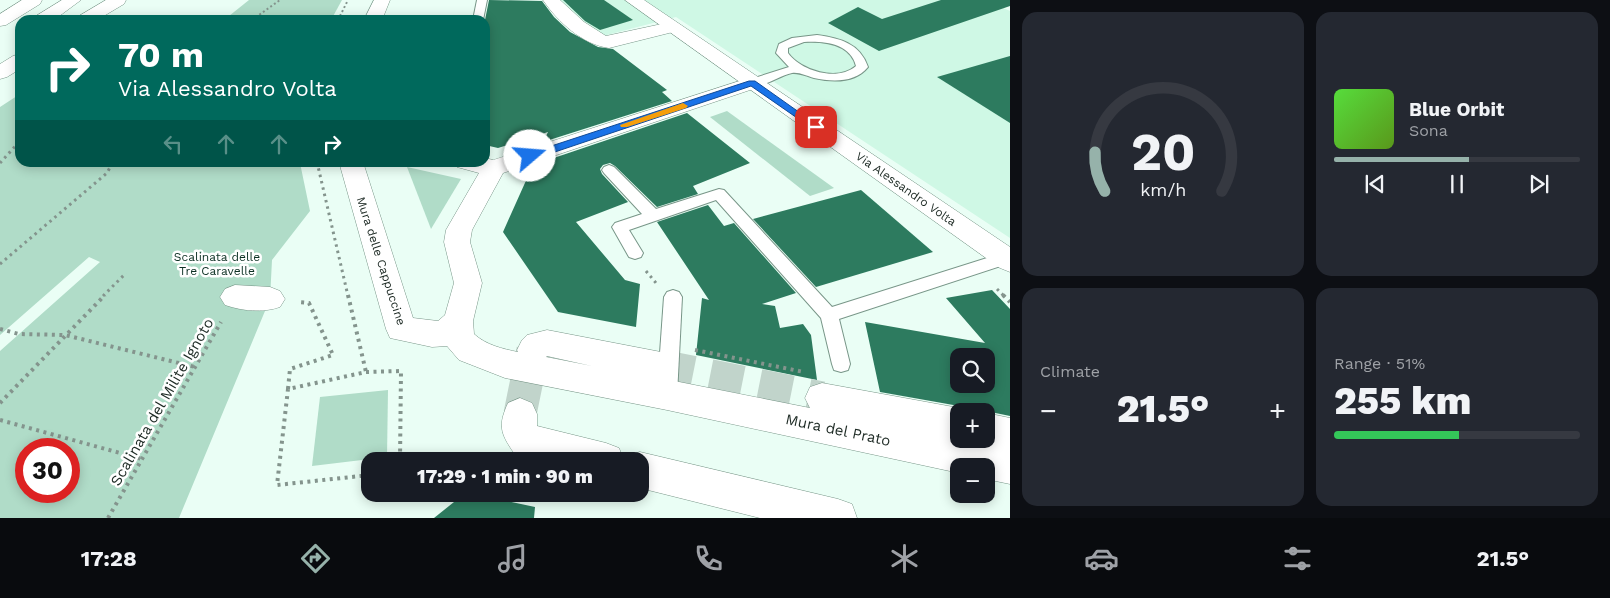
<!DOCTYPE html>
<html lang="en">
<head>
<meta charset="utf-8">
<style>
	body { margin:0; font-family:"Work Sans",sans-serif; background:#242831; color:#f1f3f6; height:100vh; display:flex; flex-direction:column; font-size:19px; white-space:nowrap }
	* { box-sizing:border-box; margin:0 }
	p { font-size:16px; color:#9ea1a6 }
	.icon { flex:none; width:28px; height:28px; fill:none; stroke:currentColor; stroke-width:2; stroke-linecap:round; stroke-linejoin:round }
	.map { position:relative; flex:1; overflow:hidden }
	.panel { display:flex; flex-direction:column; gap:12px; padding:12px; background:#0d0f14; width:600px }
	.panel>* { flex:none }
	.top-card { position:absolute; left:15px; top:15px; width:475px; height:152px; border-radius:15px; box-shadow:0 2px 12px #0003; background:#00695c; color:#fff; overflow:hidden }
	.buttons { position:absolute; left:950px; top:348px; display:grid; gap:10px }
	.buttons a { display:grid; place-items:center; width:45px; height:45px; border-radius:10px; background:#171b24; box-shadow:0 2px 12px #0003; font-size:25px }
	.speed { position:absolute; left:15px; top:438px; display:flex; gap:10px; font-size:25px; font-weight:700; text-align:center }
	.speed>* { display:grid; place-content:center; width:65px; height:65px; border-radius:50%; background:#171b24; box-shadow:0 2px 12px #0003; line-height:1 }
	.speed .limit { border:8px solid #d22; background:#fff; color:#111 }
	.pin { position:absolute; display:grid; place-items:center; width:42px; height:42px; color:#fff; margin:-21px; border-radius:10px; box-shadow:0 2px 8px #0006 }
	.me { position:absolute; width:55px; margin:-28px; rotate:72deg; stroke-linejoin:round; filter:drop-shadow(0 0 4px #0008) }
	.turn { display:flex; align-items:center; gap:18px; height:105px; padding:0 20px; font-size:22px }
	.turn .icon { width:65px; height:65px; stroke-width:2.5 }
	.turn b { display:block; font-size:35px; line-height:42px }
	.lanes { display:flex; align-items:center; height:48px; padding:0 20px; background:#0003; justify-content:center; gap:25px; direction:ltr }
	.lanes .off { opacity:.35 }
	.big { font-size:38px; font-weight:800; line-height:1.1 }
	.panel .card { flex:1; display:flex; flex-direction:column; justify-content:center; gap:8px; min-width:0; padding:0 18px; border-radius:15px; background:#242831 }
	.panel .dial { align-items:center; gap:0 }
	.dial svg { height:130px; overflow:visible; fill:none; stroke:#363941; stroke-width:7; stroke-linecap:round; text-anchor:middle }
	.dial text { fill:#f1f3f6; stroke:none }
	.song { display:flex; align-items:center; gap:15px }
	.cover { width:60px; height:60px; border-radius:8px; background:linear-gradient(135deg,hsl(110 70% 55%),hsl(90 70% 35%)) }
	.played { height:5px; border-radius:2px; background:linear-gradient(90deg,#96b2aa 55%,#363941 55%) }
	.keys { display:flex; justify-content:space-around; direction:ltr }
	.heat { display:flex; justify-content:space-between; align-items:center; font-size:28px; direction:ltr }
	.charge { height:8px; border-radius:4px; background:linear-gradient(90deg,#34c759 51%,#363941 0) }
	.panel .tiles { flex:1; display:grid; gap:12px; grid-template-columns:repeat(2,1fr) }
	.trip { position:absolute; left:361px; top:452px; width:288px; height:50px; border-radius:15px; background:#171b24; box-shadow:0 2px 12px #0003; font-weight:800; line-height:50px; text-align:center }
	.dock { display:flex; height:80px; justify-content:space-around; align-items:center; background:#090b0e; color:#9ea1a6 }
	.dock .icon { width:35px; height:35px }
	.dock .current { color:#96b2aa }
	.dock b { font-size:22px; color:#f1f3f6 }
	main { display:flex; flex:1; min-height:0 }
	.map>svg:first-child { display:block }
</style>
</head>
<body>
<main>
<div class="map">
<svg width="1010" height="518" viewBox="0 0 1010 518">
	<rect width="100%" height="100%" fill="#eafef5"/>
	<polygon fill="#cff8e5" points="555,0 986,0 1010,11 1010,238 676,17 603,36"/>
	<g fill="#b0dcc8" fill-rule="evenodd">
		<polygon points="249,0 342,0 331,20 224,20"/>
		<path d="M20,94V162L300,163L310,211L272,260L270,299L179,518H0V351L100,262L89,257L0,335V107ZM26,449H69V491H26Z"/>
		<polygon points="727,111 834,188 810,196 710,117"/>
		<polygon points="407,167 461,179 431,229"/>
		<polygon points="388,390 387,457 312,466 320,397"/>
	</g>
	<g fill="#2d7b5f" fill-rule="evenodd">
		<polygon points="489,0 542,1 554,17 570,32 598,47 613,49 667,90 662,92 672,101 543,142 548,132 498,148 485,145 485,20"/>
		<polygon points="563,0 604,0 633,20 600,30 585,21"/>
		<polygon points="941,0 1010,0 1010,6 879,51 828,23 858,7 882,19"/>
		<polygon points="1010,56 1010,123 937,77"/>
		<polygon points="687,113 750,163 693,186 698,194 657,207 615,166 610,163 603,165 600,169 602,174 628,202 576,222 625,280 640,284 636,327 558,312 503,232 533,165"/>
		<polygon points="861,190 933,252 816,287 753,219"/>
		<polygon points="708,205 724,226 734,223 796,293 762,304 775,306 780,328 803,324 811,335 817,380 696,355 702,298 709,300 657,222"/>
		<path d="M992,290L1010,309V416L986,411H974L959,406L880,392L865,322L985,343L946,298ZM959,356H986V384H959Z"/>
		<polygon points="464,494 474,494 535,507 534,518 434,518"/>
	</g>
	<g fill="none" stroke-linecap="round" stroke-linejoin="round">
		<g stroke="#c1d4cb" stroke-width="33" stroke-dasharray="33 17" stroke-linecap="butt">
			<polyline points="661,366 822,398"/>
			<polyline points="520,414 533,350"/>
		</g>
		<defs>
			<g id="lane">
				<polygon points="477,0 487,0 483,20 473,20"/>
				<path d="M817,35C839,38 860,43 868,67C855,83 832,82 814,78C806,76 800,72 792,73C778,76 762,89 748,86L746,83L748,80L789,67L776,53L779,44L792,38ZM804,42C824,41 850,43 856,66C837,82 801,71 788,53V48Z"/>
				<polygon points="609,165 614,167 656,209 719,189 724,190 832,307 1006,252 1010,253 1010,263 839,319 850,364 848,370 841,372 834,370 832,364 821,318 716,200 629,230 643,253 641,257 635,259 629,257 612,227 615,223 642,214 604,173 602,170 604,167"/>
				<polygon points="673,290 679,292 682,297 677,395 674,401 667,404 660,401 657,395 664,297 667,292"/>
			</g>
			<g id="street">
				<polygon points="62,0 81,0 54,20 33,20 36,16"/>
				<polygon points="374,0 390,0 382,20 364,20"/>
				<path d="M543,0H560L584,22L606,36L671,22L677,23L680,27L677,31L609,48C582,44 558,22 543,0Z"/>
				<path d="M752,77L759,79L762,83L759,87L503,173L472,230L470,242L482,283L473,321L474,334C486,345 503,349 518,352L517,350L522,340L527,335L547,330L661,352L672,356L677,366L672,376L664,379L810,408L805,398L810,387L822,383L959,408L966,411H959V439L973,441L972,439H986V413L1010,418V484L986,479V466H959V473L667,410L505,378L459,360L447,346L432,347L390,338L386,329L339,162H363L413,318L438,321L445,315L454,283L444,242L446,230L479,173L457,167L454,162H485V158L493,160ZM547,356L592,366L546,357Z"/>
				<path d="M235,285L270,287L280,291L285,299L280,307C263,313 242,311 225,305L220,297L225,289Z"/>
				<path d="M520,398L532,403L537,414V426L606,443L619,448L624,461H538L514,453C500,433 498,425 508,403Z"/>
				<polygon points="640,452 838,499 852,504 857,518 760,518 640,488 640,461 625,461 627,457"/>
			</g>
			<g id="secondary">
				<polygon points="106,0 126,0 124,4 97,20 76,20 79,16"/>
				<polygon points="625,0 644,0 1010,247 1010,272 1000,268"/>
				<polygon points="20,54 20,69 7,77 0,79 0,64 13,56"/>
			</g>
			<polygon id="primary" points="22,0 42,0 40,4 6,25 0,26 0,14"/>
		</defs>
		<use href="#lane" stroke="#789688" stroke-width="2"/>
		<use href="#street" stroke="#789688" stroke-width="1"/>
		<use href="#secondary" stroke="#789688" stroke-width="1"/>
		<use href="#primary" stroke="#789688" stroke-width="1"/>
		<g stroke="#84948d" stroke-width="2" stroke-dasharray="2 2.5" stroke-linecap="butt">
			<polyline points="252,20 280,0"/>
			<polyline points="338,20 348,0"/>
		</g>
		<g stroke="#84948d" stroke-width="3" stroke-dasharray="2.5 4" stroke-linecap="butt">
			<polyline points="317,162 348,296"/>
			<polyline points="0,163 20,141"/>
			<polyline points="0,264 107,173 113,162"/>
			<polyline points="646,271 656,283"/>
			<polyline points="997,289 1004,296"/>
			<polyline points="103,296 126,273"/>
		</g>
		<g stroke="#84948d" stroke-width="4" stroke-dasharray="3 4.5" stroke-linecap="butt">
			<polyline points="348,295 366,372"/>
			<polyline points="1003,295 1010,302"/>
			<polyline points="0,329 19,334 65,335 195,367"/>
			<polyline points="695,350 804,372"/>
			<polyline points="288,389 290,369 333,355 309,303 298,302"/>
			<polyline points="0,403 105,295"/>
			<polyline points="0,420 142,459"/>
			<polyline points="370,475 277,485 288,389 366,372 401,371 400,461"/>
			<polyline points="108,518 221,322"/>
		</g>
		<use href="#lane" fill="#fff" fill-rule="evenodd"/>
		<use href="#street" fill="#fff" fill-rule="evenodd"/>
		<use href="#secondary" fill="#fff" fill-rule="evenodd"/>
		<use href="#primary" fill="#fff" fill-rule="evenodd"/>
	</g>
	<polygon fill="#1a73e8" stroke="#114b97" points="749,81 755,81 820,127 816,129 813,129 751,86 534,159 527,159 526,156 527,154"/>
	<polygon fill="#f59e0b" points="683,103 688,106 686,108 627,127 621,127 620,125"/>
	<g text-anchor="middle" stroke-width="5" stroke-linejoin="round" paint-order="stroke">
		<g font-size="12" fill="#1d2a24" stroke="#fff">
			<text transform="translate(906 189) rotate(35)" y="4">Via Alessandro Volta</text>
			<text transform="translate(381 261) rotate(72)" y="4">Mura delle Cappuccine</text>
		</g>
		<g font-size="12" fill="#0d3124" stroke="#fff">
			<text x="217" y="261">Scalinata delle<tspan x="217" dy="14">Tre Caravelle</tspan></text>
		</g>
		<g font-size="15" fill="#1d2a24" stroke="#fff">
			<text transform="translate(162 402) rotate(-60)" y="5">Scalinata del Milite Ignoto</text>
			<text transform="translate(838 430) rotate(12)" y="5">Mura del Prato</text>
		</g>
	</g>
</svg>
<div class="buttons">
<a><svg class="icon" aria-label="search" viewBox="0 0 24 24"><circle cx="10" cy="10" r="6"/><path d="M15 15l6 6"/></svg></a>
<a>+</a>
<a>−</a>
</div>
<div class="speed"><div class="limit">30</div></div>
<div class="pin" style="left:816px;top:127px;background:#d93025"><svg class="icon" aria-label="arrive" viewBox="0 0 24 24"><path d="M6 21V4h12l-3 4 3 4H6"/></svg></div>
<svg class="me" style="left:530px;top:156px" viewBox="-20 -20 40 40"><circle r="19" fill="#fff"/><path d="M0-13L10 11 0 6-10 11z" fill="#1a73e8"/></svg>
<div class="trip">17:29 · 1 min · 90 m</div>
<div class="top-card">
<div class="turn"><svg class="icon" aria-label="right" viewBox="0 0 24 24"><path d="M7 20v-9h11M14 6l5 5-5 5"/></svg><div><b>70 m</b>Via Alessandro Volta</div></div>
<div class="lanes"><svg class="icon off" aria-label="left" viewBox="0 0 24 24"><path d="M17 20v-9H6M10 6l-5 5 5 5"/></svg><svg class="icon off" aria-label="ahead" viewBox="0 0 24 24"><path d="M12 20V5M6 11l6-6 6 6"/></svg><svg class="icon off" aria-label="ahead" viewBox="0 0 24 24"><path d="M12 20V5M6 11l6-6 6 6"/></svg><svg class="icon" aria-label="right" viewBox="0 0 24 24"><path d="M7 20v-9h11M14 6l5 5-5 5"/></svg></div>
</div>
</div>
<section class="panel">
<div class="tiles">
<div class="card dial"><svg viewBox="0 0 100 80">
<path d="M14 69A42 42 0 1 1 86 69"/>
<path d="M14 69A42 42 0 0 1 8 45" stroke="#96b2aa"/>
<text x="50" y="56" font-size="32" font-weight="700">20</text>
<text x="50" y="72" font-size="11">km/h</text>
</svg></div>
<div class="card">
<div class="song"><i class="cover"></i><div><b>Blue Orbit</b><p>Sona</p></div></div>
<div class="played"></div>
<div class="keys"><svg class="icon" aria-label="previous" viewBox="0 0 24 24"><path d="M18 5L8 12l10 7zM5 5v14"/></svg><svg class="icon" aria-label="pause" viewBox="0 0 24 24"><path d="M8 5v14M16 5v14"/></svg><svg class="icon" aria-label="next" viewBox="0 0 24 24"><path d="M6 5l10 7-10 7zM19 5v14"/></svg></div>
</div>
<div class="card"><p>Climate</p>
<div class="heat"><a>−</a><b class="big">21.5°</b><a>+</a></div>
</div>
<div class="card"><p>Range · 51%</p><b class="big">255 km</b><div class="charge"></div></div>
</div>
</section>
</main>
<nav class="dock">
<b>17:28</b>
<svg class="icon current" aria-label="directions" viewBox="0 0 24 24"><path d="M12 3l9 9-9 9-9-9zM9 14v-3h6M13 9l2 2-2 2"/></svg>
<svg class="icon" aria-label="music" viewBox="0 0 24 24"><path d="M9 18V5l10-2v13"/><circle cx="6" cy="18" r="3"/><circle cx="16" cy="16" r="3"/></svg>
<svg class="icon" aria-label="phone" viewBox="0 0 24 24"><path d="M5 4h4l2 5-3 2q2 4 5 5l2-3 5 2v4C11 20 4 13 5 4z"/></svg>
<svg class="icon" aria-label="climate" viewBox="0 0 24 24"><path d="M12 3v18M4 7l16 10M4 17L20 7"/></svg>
<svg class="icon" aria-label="car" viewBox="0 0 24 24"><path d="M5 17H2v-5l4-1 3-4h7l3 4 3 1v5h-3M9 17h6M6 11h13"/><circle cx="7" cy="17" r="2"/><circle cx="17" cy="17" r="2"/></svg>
<svg class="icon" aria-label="filters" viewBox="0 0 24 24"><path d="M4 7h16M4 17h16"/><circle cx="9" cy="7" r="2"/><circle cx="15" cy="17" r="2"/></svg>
<b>21.5°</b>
</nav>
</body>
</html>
